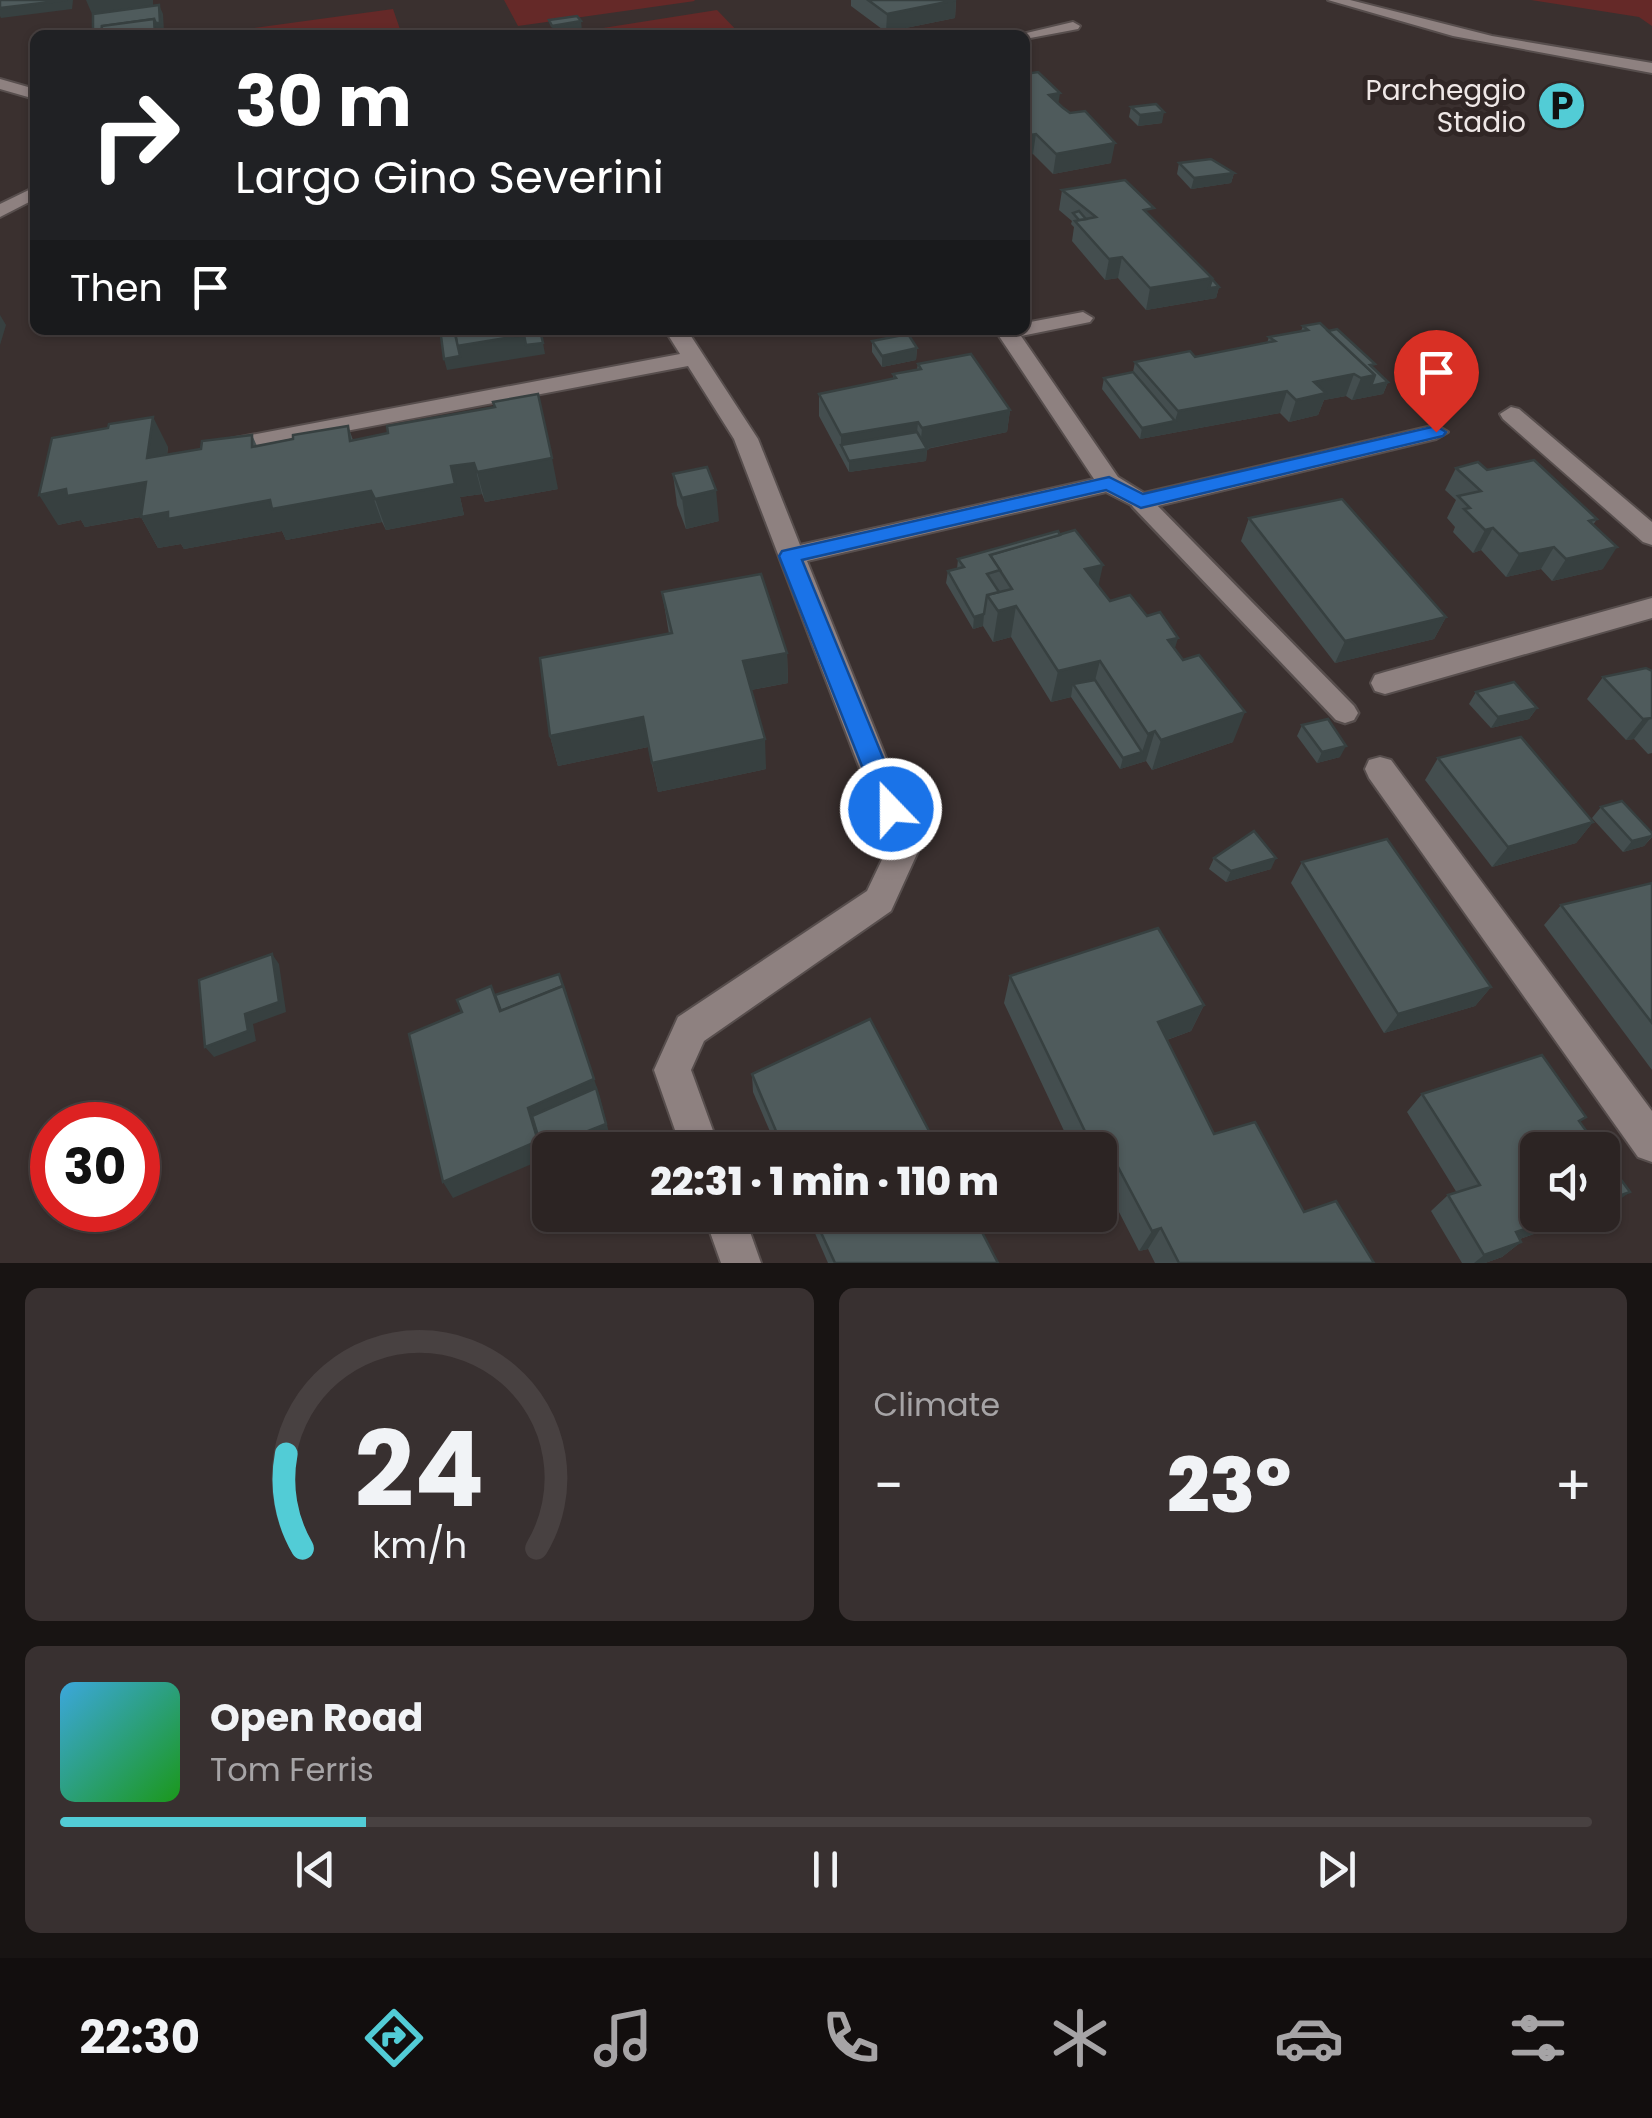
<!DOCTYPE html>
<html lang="en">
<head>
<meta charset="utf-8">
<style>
	body { margin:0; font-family:Poppins,sans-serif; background:#383030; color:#f1f3f6; height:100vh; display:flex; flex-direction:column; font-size:38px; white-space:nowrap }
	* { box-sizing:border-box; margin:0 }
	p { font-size:32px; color:#a6a4a6 }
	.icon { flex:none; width:55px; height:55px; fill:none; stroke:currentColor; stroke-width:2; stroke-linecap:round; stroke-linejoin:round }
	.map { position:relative; height:1263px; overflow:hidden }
	.details { display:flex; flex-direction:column; gap:25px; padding:25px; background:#181413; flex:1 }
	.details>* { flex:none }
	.top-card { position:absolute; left:30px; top:30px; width:1000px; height:305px; border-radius:15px; box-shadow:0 2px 8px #0004,0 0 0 2px #484141; background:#202124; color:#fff; overflow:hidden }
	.tools { position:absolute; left:1520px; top:1132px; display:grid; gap:20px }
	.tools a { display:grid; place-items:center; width:100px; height:100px; border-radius:15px; background:#2c2423; box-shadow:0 2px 8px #0004,0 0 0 2px #484141; font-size:50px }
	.speed { position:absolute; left:30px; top:1102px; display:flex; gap:20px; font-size:50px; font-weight:700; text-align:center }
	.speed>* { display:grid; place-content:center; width:130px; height:130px; border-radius:50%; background:#2c2423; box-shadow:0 2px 8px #0004,0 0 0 2px #484141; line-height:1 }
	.speed .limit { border:15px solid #d22; background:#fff; color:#111 }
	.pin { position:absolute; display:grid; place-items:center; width:85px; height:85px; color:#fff; margin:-102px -42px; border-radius:50% 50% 50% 0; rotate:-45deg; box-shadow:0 0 10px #0007 }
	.pin .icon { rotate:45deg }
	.me { position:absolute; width:110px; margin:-55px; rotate:338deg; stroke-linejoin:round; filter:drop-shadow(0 0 8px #0008) }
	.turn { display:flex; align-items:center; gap:35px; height:210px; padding:0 40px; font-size:45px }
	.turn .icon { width:130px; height:130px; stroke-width:2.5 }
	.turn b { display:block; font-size:70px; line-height:85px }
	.then { display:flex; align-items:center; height:95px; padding:0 40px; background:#0003; gap:20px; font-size:38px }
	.big { font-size:75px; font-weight:800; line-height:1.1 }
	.details .card { flex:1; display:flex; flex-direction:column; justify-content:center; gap:15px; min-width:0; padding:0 35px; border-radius:15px; background:#383030 }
	.details .dial { align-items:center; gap:0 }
	.dial svg { height:260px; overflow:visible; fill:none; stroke:#484141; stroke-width:7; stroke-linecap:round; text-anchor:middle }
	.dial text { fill:#f1f3f6; stroke:none }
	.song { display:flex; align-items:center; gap:30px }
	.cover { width:120px; height:120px; border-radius:15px; background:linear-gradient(135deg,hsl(200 70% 55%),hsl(120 70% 35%)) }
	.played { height:10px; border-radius:5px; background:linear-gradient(90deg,#52ccd6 20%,#484141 20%) }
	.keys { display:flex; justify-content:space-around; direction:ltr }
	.heat { display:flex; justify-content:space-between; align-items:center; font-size:55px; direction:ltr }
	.details .tiles { flex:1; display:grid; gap:25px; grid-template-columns:1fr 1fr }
	.card:last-child { grid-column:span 2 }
	.trip { position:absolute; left:532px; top:1132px; width:585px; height:100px; border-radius:15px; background:#2c2423; box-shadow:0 2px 8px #0004,0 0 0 2px #484141; font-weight:800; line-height:100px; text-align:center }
	.tabs { display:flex; height:160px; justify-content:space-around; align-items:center; background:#120e0e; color:#a6a4a6 }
	.tabs .icon { width:70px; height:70px }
	.tabs .on { color:#52ccd6 }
	.tabs b { font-size:45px; color:#f1f3f6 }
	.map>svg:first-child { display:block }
</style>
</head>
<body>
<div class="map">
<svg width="1652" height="1263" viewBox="0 0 1652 1263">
	<rect width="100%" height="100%" fill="#3a302f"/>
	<g fill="#652928">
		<polygon points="504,0 694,0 695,1 518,26"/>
		<polygon points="1531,0 1652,0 1652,26 1639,17"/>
		<polygon points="393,9 402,35 202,35"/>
		<polygon points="717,10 741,35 608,35 603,28"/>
	</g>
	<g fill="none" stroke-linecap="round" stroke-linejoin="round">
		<defs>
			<polygon id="service" points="1141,495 1149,497 1354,706 1358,713 1354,720 1345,723 1336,720 1133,507 1130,502 1133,497"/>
			<g id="minor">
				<polygon points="1328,0 1350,0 1492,36 1652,63 1652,73 1453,36"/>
				<polygon points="1073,22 1080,26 1078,29 1025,39 1025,35 1018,35"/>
				<polygon points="0,79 35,89 35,99 0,89"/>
				<polygon points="35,187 35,199 0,217 0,204"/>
				<polygon points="1083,312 1093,318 1090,322 1021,336 1118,477 1144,493 1436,425 1448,432 1436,439 1141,510 1106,492 807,561 921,845 891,911 704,1041 691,1070 720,1150 682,1150 654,1070 678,1017 867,891 889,845 734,439 688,366 230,453 218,446 230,439 680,354 665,330 687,330 758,439 800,545 1094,479 997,333 1025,330 1025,323"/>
				<polygon points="1511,407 1519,409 1652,522 1652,545 1643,542 1503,419 1500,414"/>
				<polygon points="1652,598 1652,618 1385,694 1375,691 1371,683 1375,675 1385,672"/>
				<polygon points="1380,757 1391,760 1652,1111 1652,1162 1638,1157 1369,778 1365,769 1369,760"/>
				<polygon points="704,1215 744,1215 761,1263 721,1263"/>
			</g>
		</defs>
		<use href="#service" stroke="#574e4d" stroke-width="5"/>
		<use href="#minor" stroke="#574e4d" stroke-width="4"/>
		<use href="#service" fill="#8e8180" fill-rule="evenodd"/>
		<use href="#minor" fill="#8e8180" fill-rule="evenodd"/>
	</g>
	<g fill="#444e4f">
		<polygon points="851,0 956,0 955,18 886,32 851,6"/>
		<polygon points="1025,74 1058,103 1111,163 1053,174 1033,154 1028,155 1025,151"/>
		<polygon points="1131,107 1162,123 1138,126 1129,117"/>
		<polygon points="1179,163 1234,173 1231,183 1191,189 1177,174"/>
		<polygon points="1062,190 1152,218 1219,287 1216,298 1146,310 1118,278 1105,280 1072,241 1074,227 1071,224 1072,221 1059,210"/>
		<polygon points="1303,326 1373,369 1388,382 1383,394 1352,400 1346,396 1324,400 1318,415 1289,422 1280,413 1140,439 1102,389 1104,378 1133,372 1135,362 1195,357 1267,343 1269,337 1301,331"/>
		<polygon points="872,341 917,348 916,360 882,367 872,352"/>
		<polygon points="918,364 1010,410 1007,432 927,449 926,461 849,472 819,416 819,394 893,379 893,374 917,369"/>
		<polygon points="348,426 353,440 558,489 485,502 482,494 460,497 464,515 386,530 382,522 286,540 282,531 184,549 181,544 158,548 141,517 85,527 81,520 58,525 108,428 168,447 167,455 201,449 252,435 257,446"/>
		<polygon points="1456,468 1487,470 1597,519 1593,525 1603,569 1552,581 1541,569 1506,577 1481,550 1473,553 1453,532 1455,527 1447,518 1456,500 1445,490"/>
		<polygon points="673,474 719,521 686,529 677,505"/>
		<polygon points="1249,518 1446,617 1434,639 1335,663 1241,541"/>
		<polygon points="958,559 1098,586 1110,601 1175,649 1233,742 1152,770 1146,761 1120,769 1071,697 1051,702 1011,637 993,642 983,626 973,629 946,583 948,571 957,569"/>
		<polygon points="662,592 787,653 788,683 751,690 766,769 658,792 648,747 558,766 550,736 669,634"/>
		<polygon points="1652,671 1652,753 1648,754 1634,739 1626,740 1587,699 1603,677"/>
		<polygon points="1476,692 1537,708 1529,719 1491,728 1469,704"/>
		<polygon points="1302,725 1340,757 1317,763 1297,736"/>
		<polygon points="1438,758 1593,822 1576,843 1492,867 1425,780"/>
		<polygon points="1601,807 1652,833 1652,837 1644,846 1623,852 1592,818"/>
		<polygon points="1214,858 1271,869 1226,882 1209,869"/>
		<polygon points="1302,862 1491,987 1475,1006 1384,1033 1291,883"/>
		<polygon points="1652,883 1652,1070 1544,925 1561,905"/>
		<polygon points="1010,976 1204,1005 1191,1031 1167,1040 1214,1134 1304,1212 1374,1263 1155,1263 1148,1249 1139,1251 1100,1175 1100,1150 1073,1150 1004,1003"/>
		<polygon points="752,1074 939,1150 778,1150 753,1092"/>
		<polygon points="1422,1094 1586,1117 1580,1122 1587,1215 1520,1239 1521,1242 1502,1257 1485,1263 1462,1263 1431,1211 1448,1195 1457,1193 1407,1112"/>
		<polygon points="807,1215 973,1215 998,1263 828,1263"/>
	</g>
	<g fill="#374040">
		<polygon points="67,0 73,0 72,9 1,18 0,16 0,8"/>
		<polygon points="86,0 153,0 153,6 92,14"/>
		<polygon points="956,0 955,18 886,32 887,14"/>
		<polygon points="159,5 163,14 164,32 159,33 160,35 95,35 93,30"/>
		<polygon points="581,21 582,31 553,35 552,26"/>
		<polygon points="1060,93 1057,112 1049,95"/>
		<polygon points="1164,112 1162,123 1138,126 1140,115"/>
		<polygon points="1036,134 1033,154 1028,155 1030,135"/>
		<polygon points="1115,143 1111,163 1053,174 1056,154"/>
		<polygon points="1234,173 1231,183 1191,189 1194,178"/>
		<polygon points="1122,257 1118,278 1105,280 1109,259"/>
		<polygon points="1212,278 1209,288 1219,287 1216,298 1146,310 1150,288"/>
		<polygon points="0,315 6,325 0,345"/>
		<polygon points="439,330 524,335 543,343 545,354 447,370 444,359 444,347"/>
		<polygon points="917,348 916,360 882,367 882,356"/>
		<polygon points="1354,374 1346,396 1324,400 1318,415 1289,422 1296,400 1314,382"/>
		<polygon points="1375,375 1388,382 1383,394 1352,400 1361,378"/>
		<polygon points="1287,391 1280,413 1140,439 1142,428 1175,421 1178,411"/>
		<polygon points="1010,410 1007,432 920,450 922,428"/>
		<polygon points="153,417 168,447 163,489 147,458"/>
		<polygon points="918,422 916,444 841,445 841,435"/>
		<polygon points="927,449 926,461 849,472 849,461"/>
		<polygon points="552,458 558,489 485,502 477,472"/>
		<polygon points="474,463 482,494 460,497 464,515 386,530 375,499 451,466"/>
		<polygon points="146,482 162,513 85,527 81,520 58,525 39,495 66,489"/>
		<polygon points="716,490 719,521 686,529 682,498"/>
		<polygon points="371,491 382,522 286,540 282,531 184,549 181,544 158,548 141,517 168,512 270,500"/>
		<polygon points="1493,528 1481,550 1473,553 1485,530"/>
		<polygon points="1554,547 1541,569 1506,577 1519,554"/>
		<polygon points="1617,547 1603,569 1552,581 1566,559"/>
		<polygon points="1103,565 1096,596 1085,569"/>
		<polygon points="1016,606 1011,637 993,642 998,611"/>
		<polygon points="984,614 983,626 973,629 974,617"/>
		<polygon points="1446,617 1434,639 1335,663 1345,641"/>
		<polygon points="1178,638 1169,668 1168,640"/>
		<polygon points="787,653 788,683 745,691 743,661"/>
		<polygon points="1100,661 1092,692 1073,684 1071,697 1051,702 1058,671"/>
		<polygon points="1537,708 1529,719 1491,728 1498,717"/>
		<polygon points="1245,712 1233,742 1152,770 1161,740"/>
		<polygon points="643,717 648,747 558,766 550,736"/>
		<polygon points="1651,717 1634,739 1626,740 1643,719"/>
		<polygon points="1155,731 1146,761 1120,769 1123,758 1142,752 1148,734"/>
		<polygon points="765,739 766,769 658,792 652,763"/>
		<polygon points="1346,746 1340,757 1317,763 1322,752"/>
		<polygon points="1593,822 1576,843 1492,867 1508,847"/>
		<polygon points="1652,836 1644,846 1623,852 1632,841"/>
		<polygon points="1276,858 1271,869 1226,882 1231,871"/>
		<polygon points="272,954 279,964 286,1012 253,1024 256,1041 214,1057 205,1047 245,1014"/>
		<polygon points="563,986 600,1097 609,1133 565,1150 550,1150 550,1156 453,1198 443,1182 499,1005"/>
		<polygon points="1491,987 1475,1006 1384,1033 1398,1014"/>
		<polygon points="1204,1005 1191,1031 1147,1047 1158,1022"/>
		<polygon points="1110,1152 1100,1174 1100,1157"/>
		<polygon points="1630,1192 1608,1208 1602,1209 1602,1202"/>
		<polygon points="1565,1215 1587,1215 1497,1247 1516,1232"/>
		<polygon points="1161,1228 1148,1249 1139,1251 1152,1231"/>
		<polygon points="1521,1242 1502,1257 1485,1263 1474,1263 1484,1255"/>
	</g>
	<g fill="#4f5b5c" stroke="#374040" stroke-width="2.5">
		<polygon points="0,0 67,0 0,8"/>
		<polygon points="868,0 956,0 887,14"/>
		<polygon points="159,5 160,23 156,23 154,19 102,26 102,29 93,30 93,14"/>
		<polygon points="577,16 581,21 552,26 549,20"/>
		<polygon points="154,19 155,35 101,35 102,26"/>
		<polygon points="1038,72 1060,93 1049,95 1062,107 1070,113 1085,111 1115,143 1056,154 1036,134 1030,135 1025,128 1025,74"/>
		<polygon points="1156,104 1164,112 1140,115 1131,107"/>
		<polygon points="1211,159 1234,173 1194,178 1179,163"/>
		<polygon points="1125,180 1154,208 1144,210 1212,278 1150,288 1122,257 1109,259 1075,221 1096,217 1062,190"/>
		<polygon points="1079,211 1086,219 1079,220 1073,213"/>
		<polygon points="1212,279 1219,287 1209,288"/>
		<polygon points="1320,323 1375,375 1361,378 1354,374 1314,382 1326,393 1296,400 1287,391 1178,411 1135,362 1190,351 1195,357 1275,341 1269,337 1308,330 1303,326"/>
		<polygon points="1337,329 1375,364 1370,365 1388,382 1371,386 1375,375 1328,331"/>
		<polygon points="455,330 523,330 524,335 457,346"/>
		<polygon points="523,330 540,330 543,343 526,345"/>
		<polygon points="455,334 460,356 444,359 441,336"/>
		<polygon points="908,334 917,348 882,356 872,341"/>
		<polygon points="971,354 1010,410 922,428 918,422 841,435 819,394 896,378 893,374 921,369 918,364"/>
		<polygon points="1133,372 1175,421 1142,428 1104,378"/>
		<polygon points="538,394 552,458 477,472 474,463 451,466 455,484 375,499 371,491 272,509 270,500 168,519 168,512 141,517 146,482 67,496 66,489 39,495 52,438 108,428 109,424 153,417 147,458 201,449 202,441 252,435 252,447 293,439 293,435 348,426 350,441 388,433 387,426 495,407 493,402"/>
		<polygon points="917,432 927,449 849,461 841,445"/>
		<polygon points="1534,460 1597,519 1589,521 1617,547 1566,559 1554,547 1519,554 1493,528 1485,530 1464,509 1470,508 1458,496 1481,491 1456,468 1478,462 1487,470"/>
		<polygon points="707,467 716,490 682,498 673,474"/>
		<polygon points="1342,499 1446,617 1345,641 1249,518"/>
		<polygon points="1075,530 1103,565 1085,569 1110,601 1130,595 1147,616 1160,612 1178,638 1168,640 1183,660 1199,655 1245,712 1161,740 1155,731 1148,734 1100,661 1058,671 1016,606 998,611 987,595 1012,589 990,555"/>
		<polygon points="1058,531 1060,535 990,555 1000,570 987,574 999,592 987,595 984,614 974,617 948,571 964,567 958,559"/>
		<polygon points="761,574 787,653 743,661 765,739 652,763 643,717 550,736 540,658 672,633 662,592"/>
		<polygon points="1646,668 1652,671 1652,718 1643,719 1603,677"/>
		<polygon points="1095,680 1142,752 1123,758 1073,684"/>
		<polygon points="1514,682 1537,708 1498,717 1476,692"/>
		<polygon points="1328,719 1346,746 1322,752 1302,725"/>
		<polygon points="1521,737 1593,822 1508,847 1438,758"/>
		<polygon points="1622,801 1652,833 1652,836 1632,841 1601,807"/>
		<polygon points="1254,831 1276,858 1231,871 1214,858"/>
		<polygon points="1387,839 1491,987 1398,1014 1302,862"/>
		<polygon points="1652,883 1652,1023 1561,905"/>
		<polygon points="1158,928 1204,1005 1158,1022 1214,1134 1255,1122 1304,1212 1336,1201 1374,1263 1179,1263 1161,1228 1152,1231 1110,1152 1100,1157 1100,1150 1094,1150 1010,976"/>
		<polygon points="272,954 279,1002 245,1014 248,1031 205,1047 199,980"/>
		<polygon points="559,974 566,995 563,986 501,1011 495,995"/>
		<polygon points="491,986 500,1011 563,986 594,1079 528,1108 538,1141 443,1182 409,1034 462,1012 457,1000"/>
		<polygon points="870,1019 939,1150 784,1150 752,1074"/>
		<polygon points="1542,1055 1586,1117 1579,1121 1600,1150 1538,1150 1538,1215 1565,1215 1516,1232 1521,1242 1484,1255 1448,1195 1480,1185 1422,1094"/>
		<polygon points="596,1088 606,1124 542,1149 532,1116"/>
		<polygon points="1602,1154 1630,1192 1602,1202"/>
		<polygon points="813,1215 973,1215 998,1263 835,1263"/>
	</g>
	<polygon fill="#1a73e8" stroke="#114b97" stroke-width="2.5" points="1436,426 1446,432 1443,436 1141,508 1106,490 802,560 904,809 900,817 891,820 882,817 779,556 782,551 1109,477 1143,494"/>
	<defs>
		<symbol id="parking-disc" viewBox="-11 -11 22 22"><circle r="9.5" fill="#52ccd6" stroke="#302625"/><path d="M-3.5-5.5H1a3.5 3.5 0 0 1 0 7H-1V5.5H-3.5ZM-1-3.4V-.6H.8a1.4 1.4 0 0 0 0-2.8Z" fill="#111"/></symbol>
	</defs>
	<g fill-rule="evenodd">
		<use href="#parking-disc" x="1534" y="78" width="55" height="55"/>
	</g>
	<g text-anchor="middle" stroke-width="10" stroke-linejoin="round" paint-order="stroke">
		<g font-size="28" fill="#efe8e7" stroke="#302625" text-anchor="end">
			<text x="1526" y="100">Parcheggio<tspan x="1526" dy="32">Stadio</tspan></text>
		</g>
	</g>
</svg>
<div class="tools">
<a><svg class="icon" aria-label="sound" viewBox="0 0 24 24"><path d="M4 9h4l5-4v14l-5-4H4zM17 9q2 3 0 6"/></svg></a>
</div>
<div class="speed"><div class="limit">30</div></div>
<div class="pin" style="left:1436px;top:432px;background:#d93025"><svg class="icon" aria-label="arrive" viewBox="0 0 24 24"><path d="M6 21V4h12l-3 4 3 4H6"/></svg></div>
<svg class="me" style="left:891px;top:809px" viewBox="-20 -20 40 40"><circle r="17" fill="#1a73e8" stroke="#fff" stroke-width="3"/><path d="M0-11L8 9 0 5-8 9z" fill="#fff"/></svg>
<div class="trip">22:31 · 1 min · 110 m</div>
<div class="top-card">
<div class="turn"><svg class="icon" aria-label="right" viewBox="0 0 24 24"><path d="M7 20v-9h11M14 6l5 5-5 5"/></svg><div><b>30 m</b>Largo Gino Severini</div></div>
<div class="then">Then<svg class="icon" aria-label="arrive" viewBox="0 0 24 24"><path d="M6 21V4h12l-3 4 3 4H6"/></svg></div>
</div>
</div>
<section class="details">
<div class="tiles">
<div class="card dial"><svg viewBox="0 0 100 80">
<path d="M14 69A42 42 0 1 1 86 69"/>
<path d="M14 69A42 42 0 0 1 9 40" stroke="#52ccd6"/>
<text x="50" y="56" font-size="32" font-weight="700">24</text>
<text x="50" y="72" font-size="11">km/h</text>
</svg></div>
<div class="card"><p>Climate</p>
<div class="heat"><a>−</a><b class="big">23°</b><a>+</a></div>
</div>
<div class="card">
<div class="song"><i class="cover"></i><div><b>Open Road</b><p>Tom Ferris</p></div></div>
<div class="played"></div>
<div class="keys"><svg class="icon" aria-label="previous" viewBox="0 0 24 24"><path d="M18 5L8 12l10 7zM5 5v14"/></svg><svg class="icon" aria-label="pause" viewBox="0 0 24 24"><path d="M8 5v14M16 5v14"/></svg><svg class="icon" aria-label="next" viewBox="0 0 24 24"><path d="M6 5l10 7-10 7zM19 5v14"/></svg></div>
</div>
</div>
</section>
<nav class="tabs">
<b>22:30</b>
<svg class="icon on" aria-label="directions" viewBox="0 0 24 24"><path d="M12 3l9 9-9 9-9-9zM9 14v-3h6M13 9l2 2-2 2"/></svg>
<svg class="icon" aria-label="music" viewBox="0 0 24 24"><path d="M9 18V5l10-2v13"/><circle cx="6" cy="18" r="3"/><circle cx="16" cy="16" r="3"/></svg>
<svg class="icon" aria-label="phone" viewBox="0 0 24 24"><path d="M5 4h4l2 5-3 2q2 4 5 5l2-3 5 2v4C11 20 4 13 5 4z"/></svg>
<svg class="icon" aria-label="climate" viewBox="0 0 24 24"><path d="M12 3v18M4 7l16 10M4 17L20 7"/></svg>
<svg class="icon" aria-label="car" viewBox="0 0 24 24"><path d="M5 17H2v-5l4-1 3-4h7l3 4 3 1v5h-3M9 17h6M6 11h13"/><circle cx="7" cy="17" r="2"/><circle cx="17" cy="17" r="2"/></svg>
<svg class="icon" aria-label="filters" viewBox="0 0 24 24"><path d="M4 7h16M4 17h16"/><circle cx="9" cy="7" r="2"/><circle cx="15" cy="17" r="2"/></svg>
</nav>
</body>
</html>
